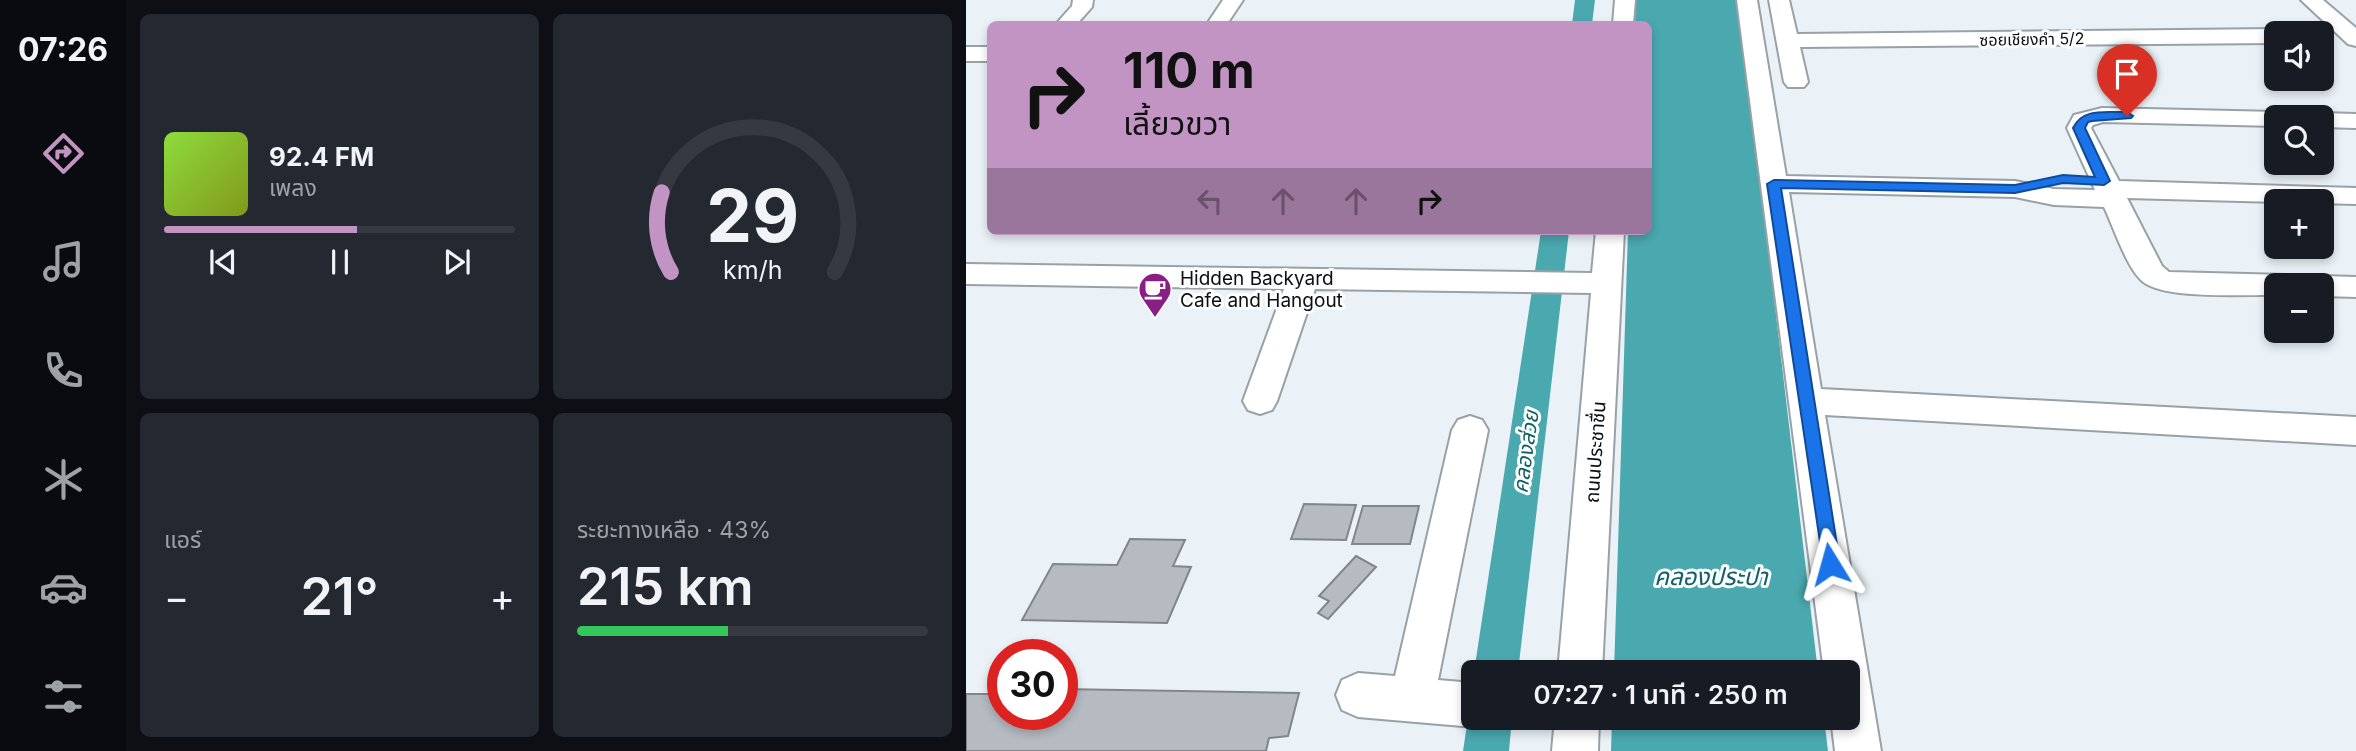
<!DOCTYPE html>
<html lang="th">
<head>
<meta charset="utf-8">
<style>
	body { margin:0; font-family:Inter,"Noto Sans Thai",sans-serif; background:#242831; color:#f1f3f6; height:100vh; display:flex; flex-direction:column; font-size:26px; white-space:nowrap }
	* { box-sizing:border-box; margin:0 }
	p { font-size:23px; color:#9ea1a6 }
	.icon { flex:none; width:38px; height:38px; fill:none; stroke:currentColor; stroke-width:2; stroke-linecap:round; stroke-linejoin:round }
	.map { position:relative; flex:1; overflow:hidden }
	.panel { display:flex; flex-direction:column; gap:14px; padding:14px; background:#0d0f14; width:840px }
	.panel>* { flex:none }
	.guide { position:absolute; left:21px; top:21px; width:665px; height:214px; border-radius:10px; box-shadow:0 4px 10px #0003; background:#c294c3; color:#111; overflow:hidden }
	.fabs { position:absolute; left:1298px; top:21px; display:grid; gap:14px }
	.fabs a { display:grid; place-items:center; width:70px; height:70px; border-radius:10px; background:#171b24; box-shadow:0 4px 10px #0003; font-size:35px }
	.speed { position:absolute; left:21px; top:639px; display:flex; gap:14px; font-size:35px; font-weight:700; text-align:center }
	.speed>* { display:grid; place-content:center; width:91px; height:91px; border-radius:50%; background:#171b24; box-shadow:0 4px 10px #0003; line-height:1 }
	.speed .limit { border:10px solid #d22; background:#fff; color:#111 }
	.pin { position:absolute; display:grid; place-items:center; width:60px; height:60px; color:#fff; margin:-72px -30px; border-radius:50% 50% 50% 0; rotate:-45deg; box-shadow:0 0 7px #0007 }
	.pin .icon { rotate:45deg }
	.me { position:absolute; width:77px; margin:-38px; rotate:352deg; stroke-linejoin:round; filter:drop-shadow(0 0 5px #0008) }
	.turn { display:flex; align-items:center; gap:24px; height:147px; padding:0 21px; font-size:32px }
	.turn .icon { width:91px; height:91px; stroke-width:2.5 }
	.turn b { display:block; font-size:49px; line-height:60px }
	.lanes { display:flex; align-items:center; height:66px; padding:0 21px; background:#0003; justify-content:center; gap:35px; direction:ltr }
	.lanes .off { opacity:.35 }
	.big { font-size:52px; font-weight:600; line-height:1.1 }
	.panel .tile { flex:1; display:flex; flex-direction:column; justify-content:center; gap:10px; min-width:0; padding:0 24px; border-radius:10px; background:#242831 }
	.panel .dial { align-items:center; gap:0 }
	.dial svg { height:182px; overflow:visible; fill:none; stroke:#363941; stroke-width:7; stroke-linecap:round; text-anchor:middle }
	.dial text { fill:#f1f3f6; stroke:none }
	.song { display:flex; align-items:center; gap:21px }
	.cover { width:84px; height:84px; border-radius:10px; background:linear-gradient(135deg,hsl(90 70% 55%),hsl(70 70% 35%)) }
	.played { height:7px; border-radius:4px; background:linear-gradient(90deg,#c294c3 55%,#363941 55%) }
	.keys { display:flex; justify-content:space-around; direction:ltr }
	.heat { display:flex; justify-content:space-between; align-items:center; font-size:38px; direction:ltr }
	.charge { height:10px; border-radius:5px; background:linear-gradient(90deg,#34c759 43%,#363941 0) }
	.panel .tiles { flex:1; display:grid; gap:14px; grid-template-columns:repeat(2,1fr) }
	.trip { position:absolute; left:495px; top:660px; width:399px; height:70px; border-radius:10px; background:#171b24; box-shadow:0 4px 10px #0003; font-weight:600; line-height:70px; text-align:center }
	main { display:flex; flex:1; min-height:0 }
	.tabs { display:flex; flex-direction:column; width:126px; justify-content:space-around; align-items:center; background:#090b0e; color:#9ea1a6 }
	.tabs .icon { width:49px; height:49px }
	.tabs .on { color:#c294c3 }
	.tabs b { font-size:32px; color:#f1f3f6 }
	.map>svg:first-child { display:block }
</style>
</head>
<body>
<main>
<nav class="tabs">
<b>07:26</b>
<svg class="icon on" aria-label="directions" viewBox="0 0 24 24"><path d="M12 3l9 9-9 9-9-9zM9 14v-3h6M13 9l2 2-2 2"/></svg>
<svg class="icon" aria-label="music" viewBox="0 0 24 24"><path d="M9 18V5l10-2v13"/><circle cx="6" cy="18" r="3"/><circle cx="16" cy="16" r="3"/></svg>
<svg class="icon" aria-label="phone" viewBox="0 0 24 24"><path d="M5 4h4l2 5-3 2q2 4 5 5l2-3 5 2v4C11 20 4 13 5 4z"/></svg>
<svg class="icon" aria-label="climate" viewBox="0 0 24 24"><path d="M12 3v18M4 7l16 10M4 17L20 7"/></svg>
<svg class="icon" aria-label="car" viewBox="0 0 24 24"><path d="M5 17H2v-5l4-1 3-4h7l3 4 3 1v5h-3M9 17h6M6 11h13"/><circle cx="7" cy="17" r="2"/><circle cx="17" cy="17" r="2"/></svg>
<svg class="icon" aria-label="filters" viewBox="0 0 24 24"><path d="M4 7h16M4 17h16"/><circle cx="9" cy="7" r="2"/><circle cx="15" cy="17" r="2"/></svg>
</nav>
<section class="panel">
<div class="tiles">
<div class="tile">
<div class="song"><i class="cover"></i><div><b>92.4 FM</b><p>เพลง</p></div></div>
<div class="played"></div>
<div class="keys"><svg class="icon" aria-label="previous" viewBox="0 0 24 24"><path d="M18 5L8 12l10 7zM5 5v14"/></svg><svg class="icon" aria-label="pause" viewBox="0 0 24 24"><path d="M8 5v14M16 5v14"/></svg><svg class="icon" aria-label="next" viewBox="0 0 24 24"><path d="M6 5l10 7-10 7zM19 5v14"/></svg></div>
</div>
<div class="tile dial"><svg viewBox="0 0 100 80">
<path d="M14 69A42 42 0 1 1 86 69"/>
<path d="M14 69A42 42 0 0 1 10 34" stroke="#c294c3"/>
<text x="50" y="56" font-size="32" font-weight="700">29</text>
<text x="50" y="72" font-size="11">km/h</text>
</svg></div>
<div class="tile"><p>แอร์</p>
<div class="heat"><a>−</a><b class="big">21°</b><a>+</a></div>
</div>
<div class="tile"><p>ระยะทางเหลือ · 43%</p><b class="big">215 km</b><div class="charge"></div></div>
</div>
</section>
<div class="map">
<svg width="1390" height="751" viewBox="0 0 1390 751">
	<rect width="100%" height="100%" fill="#eaf2f7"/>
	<g fill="#4aa8af">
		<polygon points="670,0 773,0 852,672 648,672 662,231 682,231 682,24 669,24"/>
		<polygon points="646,718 858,718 862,751 645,751"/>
	</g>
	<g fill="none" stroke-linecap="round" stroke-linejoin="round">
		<g fill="#4aa8af" fill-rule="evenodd">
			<polygon points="609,0 629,0 626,24 606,24"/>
			<polygon points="575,231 603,231 552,672 508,672"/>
			<polygon points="508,704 508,718 546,718 543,751 497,751 502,718"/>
		</g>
	</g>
	<g fill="#b6bbc2" stroke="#81868d" stroke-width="2">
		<polygon points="338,504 390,505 380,540 325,539"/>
		<polygon points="397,506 453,506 444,544 386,544"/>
		<polygon points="164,539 219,540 207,566 225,567 201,623 56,620 87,564 151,565"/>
		<polygon points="390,556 410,567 362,619 352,613 363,601 353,596"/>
		<polygon points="31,688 37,688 37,714 96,714 96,689 333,693 322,736 303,738 300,751 0,751 0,694 27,694"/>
	</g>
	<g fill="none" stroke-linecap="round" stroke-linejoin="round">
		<defs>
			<g id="minor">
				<polygon points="107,0 127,0 126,7 111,24 90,24 106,6"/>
				<polygon points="257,0 277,0 261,24 241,24"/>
				<polygon points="649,0 669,0 667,24 647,24"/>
				<path d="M771,0H791L820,176L1049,181L1088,189L1129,190L1101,128L1108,115L1136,108L1311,112L1322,117H1311V126L1137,122L1127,125L1125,128L1153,181L1390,188V204L1161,198L1196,266L1203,272L1320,275L1331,278L1335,285H1311V295C1281,294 1193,301 1174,279C1159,263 1148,228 1138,207L1088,205L1049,197L823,192L855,389L1390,417V445L859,415L915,751H869L865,718H882V672H858Z"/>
				<polygon points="803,0 823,0 831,34 1311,29 1320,33 1311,33 1311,43 834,47 842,82 838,87 822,87 818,82"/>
				<polygon points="1335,0 1357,0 1390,28 1390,46 1382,44"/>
				<rect x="0" y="47" width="24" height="14"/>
				<polygon points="1356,113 1390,114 1390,128 1356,127 1356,117 1346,117"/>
				<polygon points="630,231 658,231 636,672 592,672 625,293 349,289 311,401 306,410 294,414 282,410 277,401 318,289 0,284 0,264 626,273"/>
				<polygon points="1356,276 1390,277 1390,297 1356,296 1356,285 1341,285 1345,279"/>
				<polygon points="504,416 516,420 522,430 472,680 508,683 508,718 525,718 508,727 392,717 376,710 370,695 376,680 392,673 429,676 486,430 492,420"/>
				<polygon points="589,718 633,718 632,751 586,751"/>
			</g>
		</defs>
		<use href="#minor" stroke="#99a0a6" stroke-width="4"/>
		<use href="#minor" fill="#fff" fill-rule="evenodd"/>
	</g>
	<path fill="#1a73e8" stroke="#114b97" stroke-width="2" d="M1161,112L1167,116L1165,118L1126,121L1122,122L1119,128L1144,181L1138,185L1097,183L1049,193L815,188L874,564L871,569L864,572L858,569L801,184L808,180L1049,185L1097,175L1129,177L1107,128C1117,107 1141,113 1161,112Z"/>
	<defs>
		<symbol id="cafe-pin" viewBox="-11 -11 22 30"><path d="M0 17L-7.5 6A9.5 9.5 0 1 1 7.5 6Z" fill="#891f85" stroke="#fcfeff"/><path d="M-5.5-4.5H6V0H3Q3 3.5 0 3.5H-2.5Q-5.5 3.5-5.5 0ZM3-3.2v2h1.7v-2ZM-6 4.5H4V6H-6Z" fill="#fff"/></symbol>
	</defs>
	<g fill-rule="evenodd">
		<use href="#cafe-pin" x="170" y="270" width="38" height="52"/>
	</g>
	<g text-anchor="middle" stroke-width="6" stroke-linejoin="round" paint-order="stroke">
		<g font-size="16" fill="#0c0e10" stroke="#fcfeff">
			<text transform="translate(1066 39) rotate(-1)" y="6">ซอยเชียงคำ 5/2</text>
		</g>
		<g font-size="19" fill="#0c0e10" stroke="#fcfeff" text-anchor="start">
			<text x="214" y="285">Hidden Backyard<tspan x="214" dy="22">Cafe and Hangout</tspan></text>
		</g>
		<g font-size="19" fill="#0c0e10" stroke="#fcfeff">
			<text transform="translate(629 452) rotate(-86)" y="7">ถนนประชาชื่น</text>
		</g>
		<g font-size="21" font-style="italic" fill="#116066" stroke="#fcfeff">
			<text transform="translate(560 452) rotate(-82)" y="7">คลองส่วย</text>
		</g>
		<g font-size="24" font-style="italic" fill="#116066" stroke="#fcfeff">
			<text x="745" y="585">คลองประปา</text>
		</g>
	</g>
</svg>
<div class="fabs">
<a><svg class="icon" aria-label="sound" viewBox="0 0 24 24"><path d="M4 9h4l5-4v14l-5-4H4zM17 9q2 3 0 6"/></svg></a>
<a><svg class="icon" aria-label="search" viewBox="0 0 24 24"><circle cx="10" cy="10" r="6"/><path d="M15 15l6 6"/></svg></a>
<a>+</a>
<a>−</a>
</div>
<div class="speed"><div class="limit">30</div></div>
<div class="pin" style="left:1161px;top:116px;background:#d93025"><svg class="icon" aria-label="arrive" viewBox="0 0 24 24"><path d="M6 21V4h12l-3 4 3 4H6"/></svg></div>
<svg class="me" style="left:864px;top:564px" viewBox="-20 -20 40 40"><path d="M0-17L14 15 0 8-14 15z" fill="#1a73e8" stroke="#fff" stroke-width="4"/></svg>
<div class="trip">07:27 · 1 นาที · 250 m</div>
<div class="guide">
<div class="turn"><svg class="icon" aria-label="right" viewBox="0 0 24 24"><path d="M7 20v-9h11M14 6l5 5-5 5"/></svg><div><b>110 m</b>เลี้ยวขวา</div></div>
<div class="lanes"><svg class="icon off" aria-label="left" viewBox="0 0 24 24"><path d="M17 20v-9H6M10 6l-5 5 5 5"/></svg><svg class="icon off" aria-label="ahead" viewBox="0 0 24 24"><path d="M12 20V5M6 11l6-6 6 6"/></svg><svg class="icon off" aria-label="ahead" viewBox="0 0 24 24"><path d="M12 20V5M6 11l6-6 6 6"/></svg><svg class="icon" aria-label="right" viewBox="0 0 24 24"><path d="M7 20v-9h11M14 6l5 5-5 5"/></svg></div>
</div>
</div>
</main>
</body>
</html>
